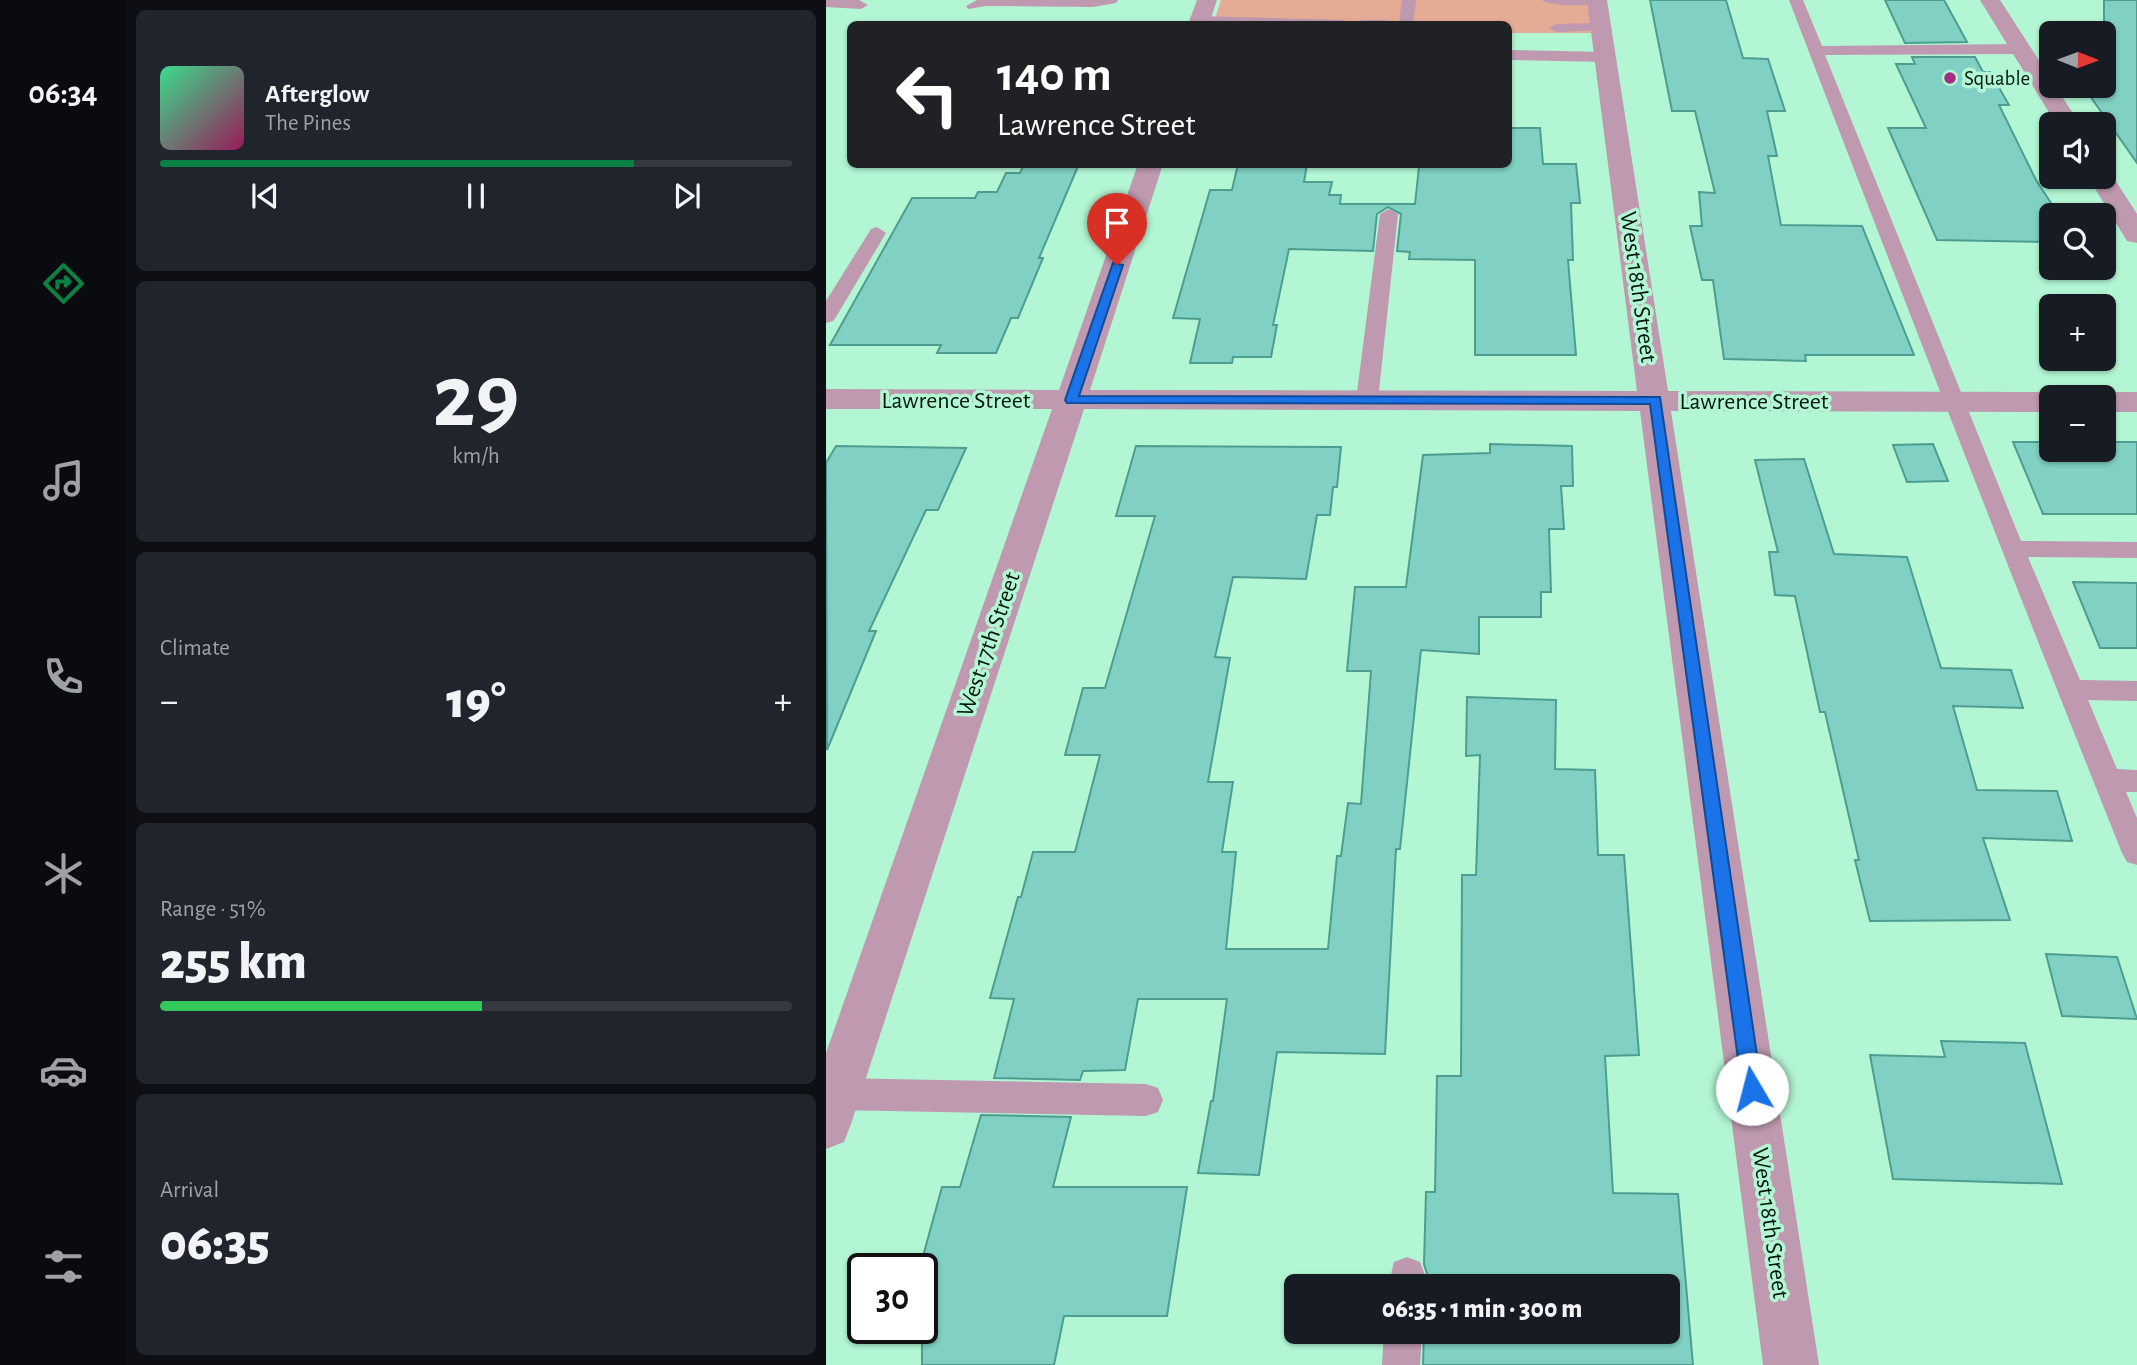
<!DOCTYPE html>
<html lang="en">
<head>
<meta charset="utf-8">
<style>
	body { margin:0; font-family:"Alegreya Sans",sans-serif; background:#20242c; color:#f1f3f6; height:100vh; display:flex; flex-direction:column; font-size:26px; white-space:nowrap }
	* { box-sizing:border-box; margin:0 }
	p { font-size:23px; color:#9ea1a6 }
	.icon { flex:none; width:38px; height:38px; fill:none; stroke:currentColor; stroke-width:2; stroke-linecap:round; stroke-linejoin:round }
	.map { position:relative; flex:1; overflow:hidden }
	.drawer { display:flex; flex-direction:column; gap:10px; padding:10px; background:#0d0f14; width:700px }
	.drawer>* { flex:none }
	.guide { position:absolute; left:21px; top:21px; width:665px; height:147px; border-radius:10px; box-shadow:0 2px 5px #0004; background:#202124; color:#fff; overflow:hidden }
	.needle { width:46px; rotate:91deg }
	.tools { position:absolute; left:1213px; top:21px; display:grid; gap:14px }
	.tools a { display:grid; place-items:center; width:77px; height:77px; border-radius:10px; background:#171b24; box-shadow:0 2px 5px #0004; font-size:35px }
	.speed { position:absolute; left:21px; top:1253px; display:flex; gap:14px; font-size:35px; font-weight:700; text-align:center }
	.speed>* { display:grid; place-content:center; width:91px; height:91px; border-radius:50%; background:#171b24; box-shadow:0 2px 5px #0004; line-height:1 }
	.speed .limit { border:4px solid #111; border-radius:10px; background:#fff; color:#111 }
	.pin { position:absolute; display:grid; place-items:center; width:60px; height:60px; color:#fff; margin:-72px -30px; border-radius:50% 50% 50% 0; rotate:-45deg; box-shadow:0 0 7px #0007 }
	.pin .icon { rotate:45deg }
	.me { position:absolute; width:77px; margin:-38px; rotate:352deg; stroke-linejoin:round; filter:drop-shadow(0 0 5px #0008) }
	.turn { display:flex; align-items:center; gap:24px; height:147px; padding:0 35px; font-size:32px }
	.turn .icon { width:91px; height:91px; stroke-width:2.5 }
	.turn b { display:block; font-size:49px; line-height:60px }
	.big { font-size:52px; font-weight:800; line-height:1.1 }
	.drawer .tile { flex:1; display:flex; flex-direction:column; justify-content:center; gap:10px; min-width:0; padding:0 24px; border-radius:10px; background:#20242c }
	.drawer .dial { align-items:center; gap:0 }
	.dial b { font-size:91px; line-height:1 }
	.song { display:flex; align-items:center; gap:21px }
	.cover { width:84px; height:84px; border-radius:10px; background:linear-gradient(135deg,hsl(150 70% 55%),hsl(330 70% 35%)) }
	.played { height:7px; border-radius:4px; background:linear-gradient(90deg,#0b8043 75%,#363941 75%) }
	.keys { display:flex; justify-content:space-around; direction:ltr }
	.heat { display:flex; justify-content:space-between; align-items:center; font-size:38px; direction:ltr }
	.charge { height:10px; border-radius:5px; background:linear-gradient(90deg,#34c759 51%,#363941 0) }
	.trip { position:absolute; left:458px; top:1274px; width:396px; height:70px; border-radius:10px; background:#171b24; box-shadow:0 2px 5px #0004; font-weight:800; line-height:70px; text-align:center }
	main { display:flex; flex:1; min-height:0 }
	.tab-bar { display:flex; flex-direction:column; width:126px; justify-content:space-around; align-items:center; background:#090b0e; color:#9ea1a6 }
	.tab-bar .icon { width:49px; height:49px }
	.tab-bar .on { color:#0b8043 }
	.tab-bar b { font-size:32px; color:#f1f3f6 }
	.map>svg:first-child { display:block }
</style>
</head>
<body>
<main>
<nav class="tab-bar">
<b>06:34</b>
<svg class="icon on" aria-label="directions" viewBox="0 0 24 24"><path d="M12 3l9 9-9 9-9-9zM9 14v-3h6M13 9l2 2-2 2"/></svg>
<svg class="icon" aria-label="music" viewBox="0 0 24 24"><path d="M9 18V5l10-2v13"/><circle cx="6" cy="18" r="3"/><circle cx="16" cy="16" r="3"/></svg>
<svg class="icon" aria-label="phone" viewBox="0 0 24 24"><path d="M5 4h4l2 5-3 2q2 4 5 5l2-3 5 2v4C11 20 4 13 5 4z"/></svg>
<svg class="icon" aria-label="climate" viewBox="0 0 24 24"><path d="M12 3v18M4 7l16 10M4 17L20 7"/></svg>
<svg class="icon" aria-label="car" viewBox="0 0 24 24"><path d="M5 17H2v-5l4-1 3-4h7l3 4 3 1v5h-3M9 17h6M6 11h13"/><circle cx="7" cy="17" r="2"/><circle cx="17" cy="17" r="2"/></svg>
<svg class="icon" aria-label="filters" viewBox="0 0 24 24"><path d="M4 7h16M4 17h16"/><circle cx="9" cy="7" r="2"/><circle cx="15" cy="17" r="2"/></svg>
</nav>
<section class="drawer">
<div class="tile">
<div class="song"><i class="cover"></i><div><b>Afterglow</b><p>The Pines</p></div></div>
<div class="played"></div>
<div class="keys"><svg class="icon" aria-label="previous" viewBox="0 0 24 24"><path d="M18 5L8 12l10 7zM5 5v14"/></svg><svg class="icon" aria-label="pause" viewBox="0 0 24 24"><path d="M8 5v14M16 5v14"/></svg><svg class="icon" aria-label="next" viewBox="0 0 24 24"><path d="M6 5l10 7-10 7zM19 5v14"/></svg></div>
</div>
<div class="tile dial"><b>29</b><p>km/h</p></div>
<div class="tile"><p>Climate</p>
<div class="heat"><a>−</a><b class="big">19°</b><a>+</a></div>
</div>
<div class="tile"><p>Range · 51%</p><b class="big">255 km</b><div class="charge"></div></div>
<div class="tile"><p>Arrival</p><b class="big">06:35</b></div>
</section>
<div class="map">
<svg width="1311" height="1365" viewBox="0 0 1311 1365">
	<rect width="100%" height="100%" fill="#b3f6d4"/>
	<polygon fill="#e4ab95" points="395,0 763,0 767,33 683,33 682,24 387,24"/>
	<g fill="#80d1c3" stroke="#4d9d91" stroke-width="2">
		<polygon points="824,0 900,0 917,58 942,59 959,111 941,111 951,156 942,156 955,225 1036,226 1088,355 979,355 980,361 898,359 887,280 876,280 864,226 876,226 873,192 889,193 869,111 846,111"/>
		<polygon points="1059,0 1118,0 1141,42 1079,43"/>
		<polygon points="1278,0 1311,0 1311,163 1257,86 1278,86"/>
		<polygon points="1086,57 1149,57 1157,72 1164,72 1183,105 1173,105 1210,180 1225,203 1225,242 1111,240 1062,128 1100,128 1070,64 1089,64"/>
		<polygon points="682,128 714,128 717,164 750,164 754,203 745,203 747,260 742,260 750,355 649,355 649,260 583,259 584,252 571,251 575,214 562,207 551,214 547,251 463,249 447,325 451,325 445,357 407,357 406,363 364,363 374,319 347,318 384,190 406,190 412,164 481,164 478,182 506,182 503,195 515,195 514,204 589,204 593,167 682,164"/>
		<polygon points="198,164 253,164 213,258 217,258 192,318 185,318 170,353 111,353 115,345 4,345 86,198 149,198 152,192 171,192 180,173 194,173"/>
		<polygon points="1187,442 1225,442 1225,450 1278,450 1278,442 1311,442 1311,514 1217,514"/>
		<polygon points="664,444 746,446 747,486 735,486 738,529 723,529 725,592 715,592 715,617 653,617 653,654 595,650 574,849 570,849 559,1054 451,1052 433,1175 372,1173 385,1101 387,1101 401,999 312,999 299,1070 257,1071 254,1080 168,1078 188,999 164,998 192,897 195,897 207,852 249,852 274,755 239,755 257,688 279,688 329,516 290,516 310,446 515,447 511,487 507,487 504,515 491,515 480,579 407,577 389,657 404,658 382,782 407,782 396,852 410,852 400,949 502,949 511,856 515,856 522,803 535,804 545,671 521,671 529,587 580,587 597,455 664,453"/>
		<polygon points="1107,444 1122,481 1081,482 1067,445"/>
		<polygon points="10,446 140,448 112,510 100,510 43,631 50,631 1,750 0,463"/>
		<polygon points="978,459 1008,554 1081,557 1115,668 1185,670 1197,708 1127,706 1151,790 1231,791 1246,841 1157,838 1184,920 1044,921 1029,860 1033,860 999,712 994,712 969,596 949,595 943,552 952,552 929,460"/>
		<polygon points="1247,582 1311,583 1311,648 1274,648"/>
		<polygon points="641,697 730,700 729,769 769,770 772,855 798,855 813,1055 779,1056 787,1193 852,1194 867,1365 597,1365 598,1332 842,1332 842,1286 601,1286 601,1274 598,1264 600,1192 609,1192 611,1076 635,1076 636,875 650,875 654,755 640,756"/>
		<polygon points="1220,954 1291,957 1311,1019 1236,1016"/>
		<polygon points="1115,1041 1199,1043 1236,1184 1067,1179 1044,1055 1119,1057"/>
		<polygon points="155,1115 245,1117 227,1187 361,1187 341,1316 238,1316 228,1365 96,1365 96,1260 116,1187 134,1187"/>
	</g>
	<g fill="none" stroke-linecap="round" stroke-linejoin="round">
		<g fill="#be99af" fill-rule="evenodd">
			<polygon points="0,0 33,0 42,5 35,9 0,7"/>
			<polygon points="151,0 292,0 290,3 267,7 160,6 142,9 140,6"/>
			<polygon points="576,0 590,0 587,24 573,24"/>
			<path d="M716,0H778C770,7 724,7 716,0Z"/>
			<path d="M963,0H977L996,46L1195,44L1203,49L1195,54L999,55L1195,541L1311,542V558L1202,557L1254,680L1311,681V701L1262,700L1291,769L1311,770V792H1300L1311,818V865L1301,862L1296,853C1183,570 1072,285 963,0Z"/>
			<polygon points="374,16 518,20 525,24 369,23 367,20 369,17"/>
			<polygon points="536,20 559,20 566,24 529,24"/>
			<polygon points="775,23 780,24 782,27 780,30 730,32 723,28 730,24"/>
			<polygon points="682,50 779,52 787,57 779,62 682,60"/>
			<polygon points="563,209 572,214 552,400 549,405 533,405 530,400 554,214"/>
			<polygon points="51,227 60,233 10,317 7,321 0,323 0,301 45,229"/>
			<polygon points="10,1078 320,1084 332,1088 337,1100 332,1112 320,1116 10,1110 0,1106 0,1082"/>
			<polygon points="581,1257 594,1262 599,1275 598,1286 562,1286 568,1262"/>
			<polygon points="558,1332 596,1332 594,1365 556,1365"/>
		</g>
		<g fill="#be99af" fill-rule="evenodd">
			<polygon points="371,0 391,0 383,24 362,24"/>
			<polygon points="761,0 781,0 842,391 1225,392 1237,397 1225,397 1225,412 845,411 993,1365 937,1365 814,411 258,409 25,1124 18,1142 0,1149 0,1053 226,409 0,409 0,389 233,390 312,164 337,164 264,390 811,391"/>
			<polygon points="1278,392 1311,392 1311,412 1278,412 1278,397 1266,397"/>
		</g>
		<g fill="#be99af" fill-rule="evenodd">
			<polygon points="1154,0 1174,0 1225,79 1225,86 1229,86 1254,124 1230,124"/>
			<polygon points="1278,170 1284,172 1311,214 1311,243 1301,241 1262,177 1278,177"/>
		</g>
	</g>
	<polygon fill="#1a73e8" stroke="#114b97" stroke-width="2" points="287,263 297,265 253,396 834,397 936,1089 933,1096 926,1099 919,1096 916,1089 824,404 241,403 239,400"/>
	<circle fill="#a52c82" stroke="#b3f6d4" stroke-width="2.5" cx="1124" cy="78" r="7"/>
	<g text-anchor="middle" stroke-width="7" stroke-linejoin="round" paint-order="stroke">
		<g font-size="21" fill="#00170c" stroke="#b3f6d4" text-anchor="start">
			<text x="1138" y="85">Squable</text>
		</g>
		<g font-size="24" fill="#00170c" stroke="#b3f6d4">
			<text transform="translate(813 287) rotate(82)" y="8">West 18th Street</text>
			<text x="130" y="408">Lawrence Street</text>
			<text x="928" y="409">Lawrence Street</text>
			<text transform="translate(162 644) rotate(-71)" y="8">West 17th Street</text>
			<text transform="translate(945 1223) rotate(82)" y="8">West 18th Street</text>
		</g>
	</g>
</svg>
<div class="tools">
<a><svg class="needle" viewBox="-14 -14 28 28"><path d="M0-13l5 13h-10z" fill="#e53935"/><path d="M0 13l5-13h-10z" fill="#9ea1a6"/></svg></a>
<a><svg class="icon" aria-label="sound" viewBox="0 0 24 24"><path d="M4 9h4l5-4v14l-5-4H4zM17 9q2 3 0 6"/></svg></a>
<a><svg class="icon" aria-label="search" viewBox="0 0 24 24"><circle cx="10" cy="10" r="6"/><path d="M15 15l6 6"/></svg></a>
<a>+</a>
<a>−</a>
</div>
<div class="speed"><div class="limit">30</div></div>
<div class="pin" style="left:291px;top:265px;background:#d93025"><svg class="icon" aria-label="arrive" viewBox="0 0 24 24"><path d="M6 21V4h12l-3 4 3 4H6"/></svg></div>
<svg class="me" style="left:926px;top:1089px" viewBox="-20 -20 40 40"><circle r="19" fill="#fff"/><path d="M0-13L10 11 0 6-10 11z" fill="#1a73e8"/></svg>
<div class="trip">06:35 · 1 min · 300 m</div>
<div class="guide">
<div class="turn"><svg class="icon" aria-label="left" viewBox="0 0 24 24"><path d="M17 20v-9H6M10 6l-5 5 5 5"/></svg><div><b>140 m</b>Lawrence Street</div></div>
</div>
</div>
</main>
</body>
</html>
